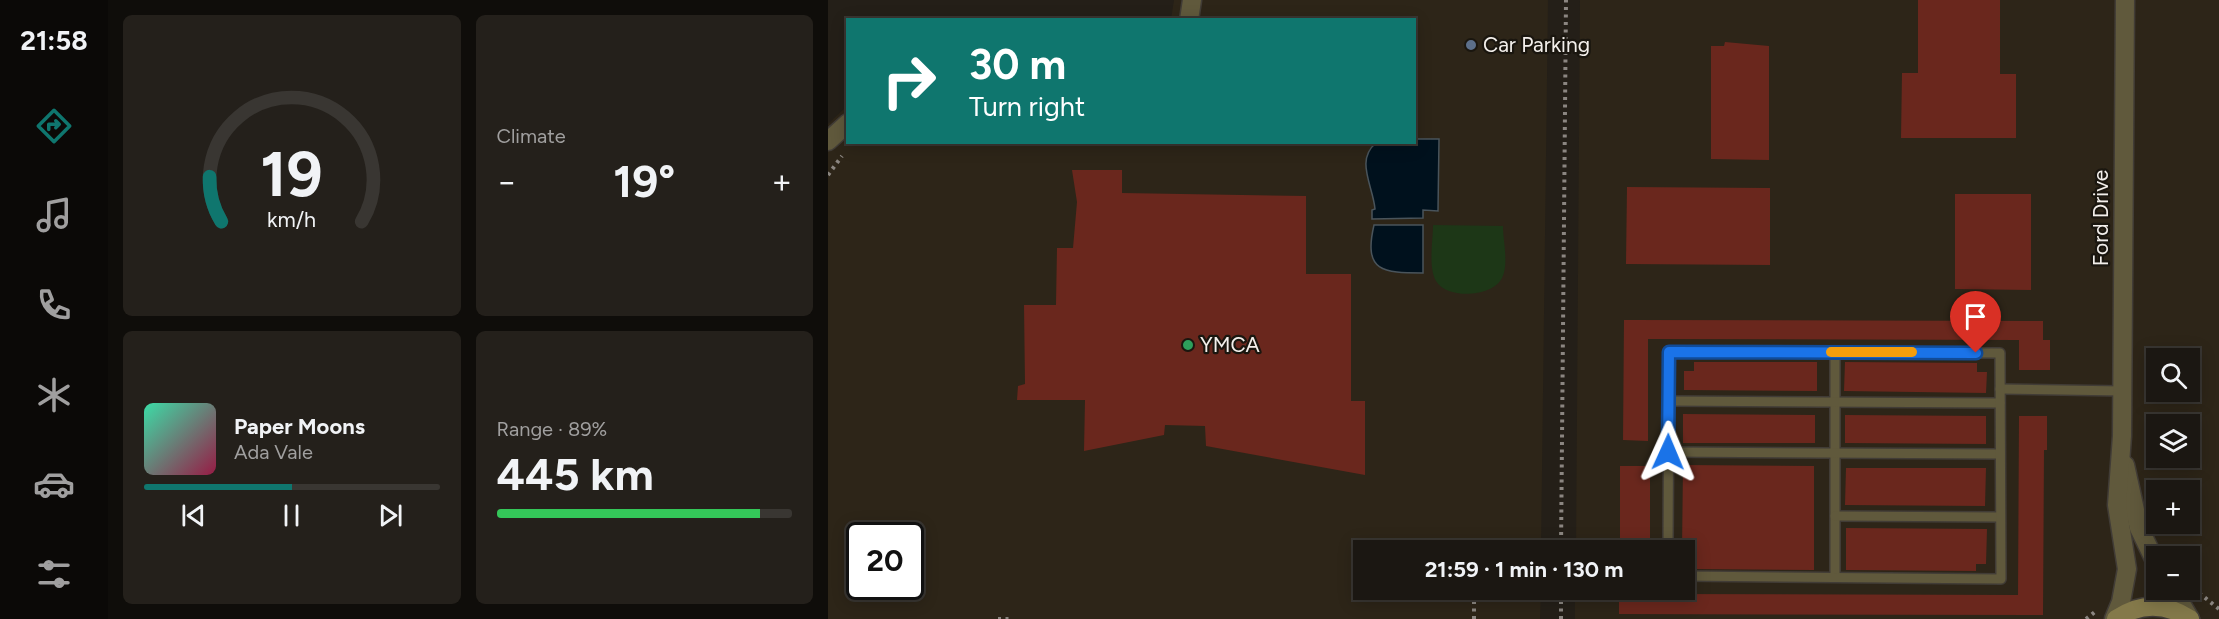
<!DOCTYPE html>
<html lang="en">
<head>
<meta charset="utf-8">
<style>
	body { margin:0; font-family:Figtree,sans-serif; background:#24201b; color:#f1f3f6; height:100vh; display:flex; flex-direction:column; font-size:22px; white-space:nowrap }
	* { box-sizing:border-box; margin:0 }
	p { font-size:20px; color:#a09f9f }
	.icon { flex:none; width:33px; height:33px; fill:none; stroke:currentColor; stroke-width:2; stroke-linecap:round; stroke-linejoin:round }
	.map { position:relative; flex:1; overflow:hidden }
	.drawer { display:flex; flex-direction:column; gap:15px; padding:15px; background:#0f0d0a; width:720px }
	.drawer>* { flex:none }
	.guide { position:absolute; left:18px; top:18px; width:570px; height:126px; border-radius:0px; box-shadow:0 3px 15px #0003,0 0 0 2px #393632; background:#0f766e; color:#fff; overflow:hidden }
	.tools { position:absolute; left:1318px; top:348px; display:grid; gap:12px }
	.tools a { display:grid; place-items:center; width:54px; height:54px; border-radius:0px; background:#1b1712; box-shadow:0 3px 15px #0003,0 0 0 2px #393632; font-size:30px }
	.speed { position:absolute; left:18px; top:522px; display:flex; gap:12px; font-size:30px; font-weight:700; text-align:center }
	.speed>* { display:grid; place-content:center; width:78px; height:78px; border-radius:50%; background:#1b1712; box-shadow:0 3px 15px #0003,0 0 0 2px #393632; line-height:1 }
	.speed .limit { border:3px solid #111; border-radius:9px; background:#fff; color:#111 }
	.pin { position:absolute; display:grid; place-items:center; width:51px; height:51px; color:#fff; margin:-62px -26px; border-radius:50% 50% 50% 0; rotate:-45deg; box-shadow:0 0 6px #0007 }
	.pin .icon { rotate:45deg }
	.me { position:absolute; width:66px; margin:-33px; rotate:1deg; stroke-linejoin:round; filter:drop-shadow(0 0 4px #0008) }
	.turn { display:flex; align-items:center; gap:21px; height:126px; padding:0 24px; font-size:27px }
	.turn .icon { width:78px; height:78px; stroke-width:2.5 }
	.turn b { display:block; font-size:42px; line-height:51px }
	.big { font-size:45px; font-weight:700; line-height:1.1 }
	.drawer .tile { flex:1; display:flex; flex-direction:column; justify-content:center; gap:9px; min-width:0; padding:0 21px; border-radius:9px; background:#24201b }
	.drawer .dial { align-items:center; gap:0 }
	.dial svg { height:156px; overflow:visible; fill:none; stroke:#393632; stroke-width:7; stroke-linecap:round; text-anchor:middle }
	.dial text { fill:#f1f3f6; stroke:none }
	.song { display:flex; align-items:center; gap:18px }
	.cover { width:72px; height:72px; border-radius:9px; background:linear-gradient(135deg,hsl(160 70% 55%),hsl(340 70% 35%)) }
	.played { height:6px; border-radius:3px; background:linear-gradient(90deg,#0f766e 50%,#393632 50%) }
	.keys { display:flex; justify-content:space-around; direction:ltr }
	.heat { display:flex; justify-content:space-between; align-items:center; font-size:33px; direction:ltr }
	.charge { height:9px; border-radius:4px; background:linear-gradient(90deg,#34c759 89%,#393632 0) }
	.drawer .tiles { flex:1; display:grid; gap:15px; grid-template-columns:repeat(2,1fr) }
	.trip { position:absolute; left:525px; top:540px; width:342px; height:60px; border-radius:0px; background:#1b1712; box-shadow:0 3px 15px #0003,0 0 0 2px #393632; font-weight:700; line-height:60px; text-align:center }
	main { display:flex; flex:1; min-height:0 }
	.tabs { display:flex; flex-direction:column; width:108px; justify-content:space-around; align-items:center; background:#0b0907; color:#a09f9f }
	.tabs .icon { width:42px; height:42px }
	.tabs .on { color:#0f766e }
	.tabs b { font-size:27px; color:#f1f3f6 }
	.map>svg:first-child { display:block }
</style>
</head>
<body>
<main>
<nav class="tabs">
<b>21:58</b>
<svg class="icon on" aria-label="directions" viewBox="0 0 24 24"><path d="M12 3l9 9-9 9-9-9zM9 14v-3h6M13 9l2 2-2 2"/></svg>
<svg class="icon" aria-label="music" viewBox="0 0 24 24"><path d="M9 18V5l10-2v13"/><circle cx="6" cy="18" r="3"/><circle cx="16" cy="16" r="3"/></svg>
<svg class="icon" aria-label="phone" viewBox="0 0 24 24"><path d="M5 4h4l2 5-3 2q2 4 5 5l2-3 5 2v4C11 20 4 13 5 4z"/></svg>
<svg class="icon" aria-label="climate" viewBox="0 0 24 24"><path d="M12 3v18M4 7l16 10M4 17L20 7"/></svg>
<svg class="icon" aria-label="car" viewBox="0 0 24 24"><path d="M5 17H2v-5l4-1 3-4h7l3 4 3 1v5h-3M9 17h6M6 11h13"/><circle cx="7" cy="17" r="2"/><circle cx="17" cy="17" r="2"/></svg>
<svg class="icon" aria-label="filters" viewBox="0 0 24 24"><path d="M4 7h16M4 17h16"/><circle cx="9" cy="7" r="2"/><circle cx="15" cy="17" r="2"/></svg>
</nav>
<section class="drawer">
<div class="tiles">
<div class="tile dial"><svg viewBox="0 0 100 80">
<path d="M14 69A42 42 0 1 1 86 69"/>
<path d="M14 69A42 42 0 0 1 8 46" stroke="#0f766e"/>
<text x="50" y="56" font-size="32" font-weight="700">19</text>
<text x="50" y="72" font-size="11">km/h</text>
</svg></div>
<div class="tile"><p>Climate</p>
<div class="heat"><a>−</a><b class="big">19°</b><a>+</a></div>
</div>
<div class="tile">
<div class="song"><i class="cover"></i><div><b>Paper Moons</b><p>Ada Vale</p></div></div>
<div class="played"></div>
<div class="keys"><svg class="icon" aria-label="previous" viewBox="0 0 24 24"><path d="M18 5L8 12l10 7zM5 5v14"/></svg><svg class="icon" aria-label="pause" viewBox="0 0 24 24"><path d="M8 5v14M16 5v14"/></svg><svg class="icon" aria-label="next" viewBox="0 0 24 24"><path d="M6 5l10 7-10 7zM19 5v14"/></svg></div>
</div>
<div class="tile"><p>Range · 89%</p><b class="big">445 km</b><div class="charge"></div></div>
</div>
</section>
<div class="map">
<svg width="1391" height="619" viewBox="0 0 1391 619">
	<rect width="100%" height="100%" fill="#241f18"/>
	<g fill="#2d2518" fill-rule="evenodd">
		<path d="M346,0H720L713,550H536V590H713L712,619H0V124L17,108L19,107L20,142H586V20L343,19ZM32,536H82V586H32Z"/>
		<path d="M752,0H1391V619H747V590H856V550H748ZM1329,358H1362V392H1329ZM1329,424H1362V458H1329ZM1329,490H1362V524H1329ZM1329,556H1362V590H1329Z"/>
	</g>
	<path fill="#1d3717" d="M605,225L675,226C675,241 681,264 674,278C665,297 619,300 608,281C600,267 605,241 605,225Z"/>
	<g fill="#00111d" stroke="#49545b" stroke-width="1.5">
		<path d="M587,139H611L610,211L595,210V218L544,219V210L547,209C545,186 527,160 548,143L586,142Z"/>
		<path d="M546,225H595V273C555,273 535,272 546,225Z"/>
	</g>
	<g fill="#6a271d">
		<polygon points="1090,0 1172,0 1172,74 1188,74 1188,138 1073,138 1074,73 1090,73"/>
		<polygon points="897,42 941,46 941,160 883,159 883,46 896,46"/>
		<polygon points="244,170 294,170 294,193 478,196 478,274 523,274 523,401 537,401 537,475 378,446 377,426 337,425 336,435 256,451 257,400 189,400 190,386 197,384 196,305 228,305 229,248 245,248 249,202"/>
		<polygon points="799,187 942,188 942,265 798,264"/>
		<polygon points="1127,194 1203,194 1203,290 1127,289"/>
		<polygon points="796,320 1215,321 1215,340 1222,340 1222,370 1191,370 1191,340 820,339 820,441 795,440"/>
		<polygon points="866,362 989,362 989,391 856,390 856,371 866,371"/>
		<polygon points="1017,362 1149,363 1149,372 1159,372 1158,393 1016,391"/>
		<polygon points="855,414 987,415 987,443 855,443"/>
		<polygon points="1017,415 1158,416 1158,444 1017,443"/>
		<polygon points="1191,416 1219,416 1219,450 1216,450 1215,615 791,614 791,590 821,590 821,594 1190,595"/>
		<polygon points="855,465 986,466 986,570 864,569 864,561 856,562 856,550 854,550"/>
		<rect x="792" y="466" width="30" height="84"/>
		<polygon points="1018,468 1158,468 1157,506 1017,505"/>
		<polygon points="1018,528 1159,529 1158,564 1148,564 1148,571 1018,570"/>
	</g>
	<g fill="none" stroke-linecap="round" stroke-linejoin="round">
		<defs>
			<g id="lane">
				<polyline points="1007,352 1007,577"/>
				<polyline points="1172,389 1294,391"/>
				<polyline points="840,401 1172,403"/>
				<polyline points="840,452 1172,454"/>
				<polyline points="1007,516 1172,517"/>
				<polyline points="840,550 841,352 1172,353 1173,579 856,576"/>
			</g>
			<g id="street">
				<polyline points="361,20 364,0"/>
				<polyline points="0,141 20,123"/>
				<polyline points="1297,465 1311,528 1329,565"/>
				<polyline points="1345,590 1362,619"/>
				<polyline points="1286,619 1293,602 1299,569 1289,505 1294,436 1297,0"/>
			</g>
			<path id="secondary" d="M1288,619C1313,602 1338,603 1362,619"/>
		</defs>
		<use href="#lane" stroke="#413c36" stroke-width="12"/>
		<use href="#street" stroke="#413c36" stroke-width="21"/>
		<use href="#secondary" stroke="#413c36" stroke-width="21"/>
		<g stroke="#8b8681" stroke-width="4" stroke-dasharray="3 4.5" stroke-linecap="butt">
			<polyline points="0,175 14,156"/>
			<polyline points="733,550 738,0"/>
			<polyline points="1371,593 1391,609"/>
			<polyline points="170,619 182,619"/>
			<polyline points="646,619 646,590"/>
			<polyline points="733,619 733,590"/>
			<polyline points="1258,619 1268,611"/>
		</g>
		<use href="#lane" stroke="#60593c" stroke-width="9"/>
		<use href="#street" stroke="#60593c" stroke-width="18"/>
		<use href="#secondary" stroke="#84794a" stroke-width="18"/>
	</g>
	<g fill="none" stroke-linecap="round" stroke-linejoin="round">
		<defs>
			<polyline id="route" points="840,452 841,352 1148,353"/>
		</defs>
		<use href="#route" stroke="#114b97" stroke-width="15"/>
		<use href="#route" stroke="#1a73e8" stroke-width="10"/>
		<polyline stroke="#f59e0b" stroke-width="10" points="1003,352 1084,352"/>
	</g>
	<circle fill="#5c6f8a" stroke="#1a160f" stroke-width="2" cx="643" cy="45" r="6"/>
	<circle fill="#2e9e5b" stroke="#1a160f" stroke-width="2" cx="360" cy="345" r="6"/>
	<g text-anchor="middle" stroke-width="4.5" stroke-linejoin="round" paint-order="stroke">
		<g font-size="21" fill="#f3efeb" stroke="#1a160f" text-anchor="start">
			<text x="655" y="52">Car Parking</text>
			<text x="372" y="352">YMCA</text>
		</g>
		<g font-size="21" fill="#f3efeb" stroke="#1a160f">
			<text transform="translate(1273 218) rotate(-90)" y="7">Ford Drive</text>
		</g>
	</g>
</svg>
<div class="tools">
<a><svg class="icon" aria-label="search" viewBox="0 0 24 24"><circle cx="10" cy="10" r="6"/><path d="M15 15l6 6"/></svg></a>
<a><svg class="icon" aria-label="layers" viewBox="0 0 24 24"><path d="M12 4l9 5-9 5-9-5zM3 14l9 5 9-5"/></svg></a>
<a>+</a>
<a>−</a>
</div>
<div class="speed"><div class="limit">20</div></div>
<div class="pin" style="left:1148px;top:353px;background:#d93025"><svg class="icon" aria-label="arrive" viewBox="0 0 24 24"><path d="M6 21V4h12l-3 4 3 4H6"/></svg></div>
<svg class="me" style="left:840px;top:452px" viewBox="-20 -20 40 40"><path d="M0-17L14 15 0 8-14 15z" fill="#1a73e8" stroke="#fff" stroke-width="4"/></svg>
<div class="trip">21:59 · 1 min · 130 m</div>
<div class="guide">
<div class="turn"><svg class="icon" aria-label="right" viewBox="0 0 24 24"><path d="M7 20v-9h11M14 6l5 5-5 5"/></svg><div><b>30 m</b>Turn right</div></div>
</div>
</div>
</main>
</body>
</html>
